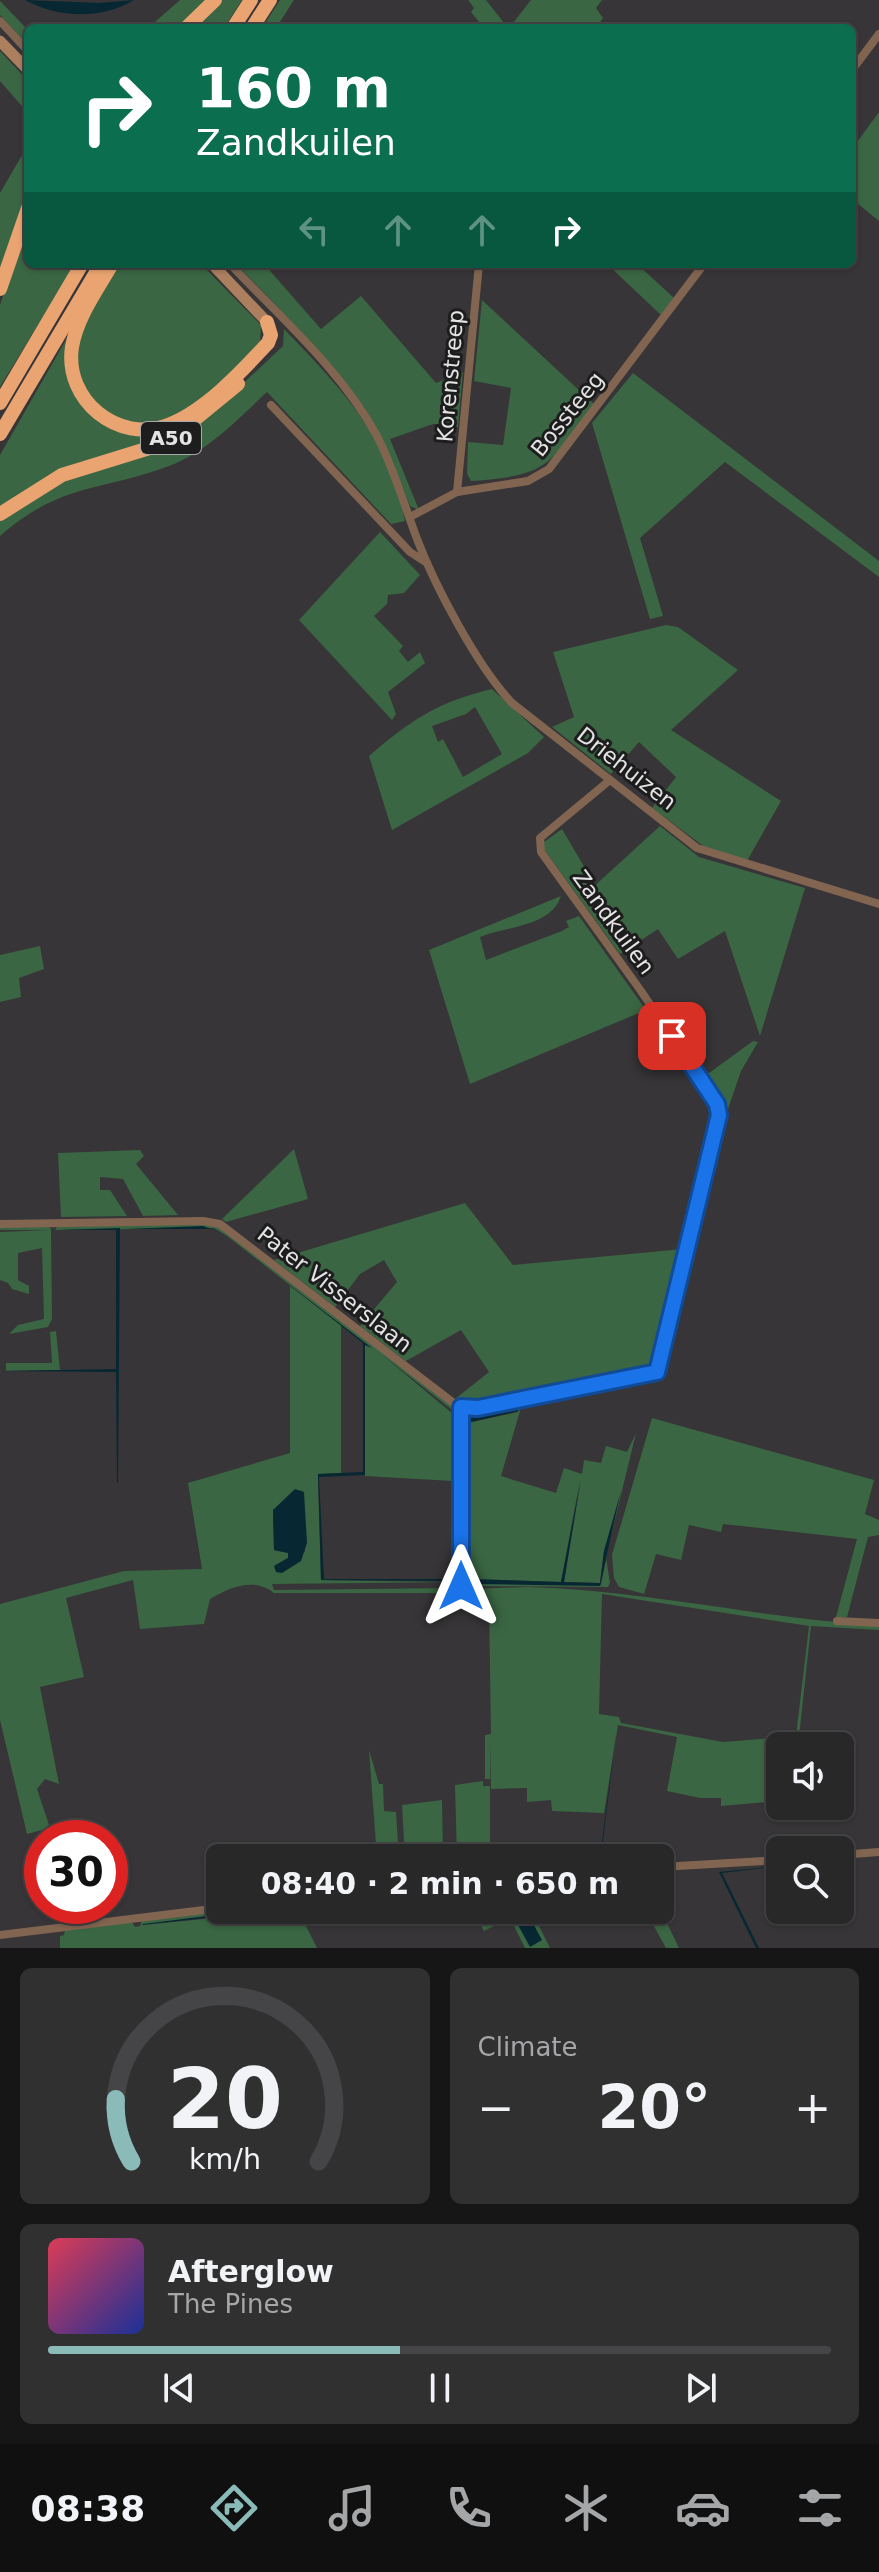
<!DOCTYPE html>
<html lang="en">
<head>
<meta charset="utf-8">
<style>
	body { margin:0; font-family:"DejaVu Sans",sans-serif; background:#313031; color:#f1f3f6; height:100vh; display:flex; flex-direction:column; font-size:30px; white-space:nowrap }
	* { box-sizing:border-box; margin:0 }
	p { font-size:26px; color:#a5a6a8 }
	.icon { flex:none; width:44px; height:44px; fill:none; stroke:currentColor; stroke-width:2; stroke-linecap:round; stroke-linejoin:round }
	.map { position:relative; height:1948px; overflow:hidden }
	.details { display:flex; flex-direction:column; gap:20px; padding:20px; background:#171617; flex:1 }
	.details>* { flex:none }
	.top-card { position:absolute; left:24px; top:24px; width:832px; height:244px; border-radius:12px; box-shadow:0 2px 6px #0004,0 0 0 2px #454446; background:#0b6e4f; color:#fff; overflow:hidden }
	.controls { position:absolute; left:766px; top:1732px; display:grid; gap:16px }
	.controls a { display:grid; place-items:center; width:88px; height:88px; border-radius:12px; background:#292829; box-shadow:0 2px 6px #0004,0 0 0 2px #454446; font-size:40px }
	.speed { position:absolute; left:24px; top:1820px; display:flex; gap:16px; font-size:40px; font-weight:700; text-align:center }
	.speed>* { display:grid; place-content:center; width:104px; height:104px; border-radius:50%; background:#292829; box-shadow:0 2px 6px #0004,0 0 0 2px #454446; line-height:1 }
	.speed .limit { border:12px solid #d22; background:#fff; color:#111 }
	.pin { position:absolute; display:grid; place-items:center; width:68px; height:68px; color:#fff; margin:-34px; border-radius:16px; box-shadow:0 4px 12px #0006 }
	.me { position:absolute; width:88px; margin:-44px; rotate:0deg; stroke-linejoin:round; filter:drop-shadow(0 0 6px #0008) }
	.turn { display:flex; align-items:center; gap:28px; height:168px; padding:0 40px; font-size:36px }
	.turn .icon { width:104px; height:104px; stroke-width:2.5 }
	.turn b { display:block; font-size:56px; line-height:68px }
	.lanes { display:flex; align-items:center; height:76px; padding:0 40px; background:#0003; justify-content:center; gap:40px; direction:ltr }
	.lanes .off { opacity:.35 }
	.big { font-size:60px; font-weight:700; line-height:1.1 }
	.details .tile { flex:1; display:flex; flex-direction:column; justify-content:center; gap:12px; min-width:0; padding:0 28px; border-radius:12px; background:#313031 }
	.details .dial { align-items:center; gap:0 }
	.dial svg { height:208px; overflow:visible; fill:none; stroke:#454446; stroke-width:7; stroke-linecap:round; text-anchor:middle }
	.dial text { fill:#f1f3f6; stroke:none }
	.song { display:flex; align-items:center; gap:24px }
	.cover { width:96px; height:96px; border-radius:12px; background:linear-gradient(135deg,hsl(350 70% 55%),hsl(230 70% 35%)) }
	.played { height:8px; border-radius:4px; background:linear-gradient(90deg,#8bbbb9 45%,#454446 45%) }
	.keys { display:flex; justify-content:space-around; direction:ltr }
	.heat { display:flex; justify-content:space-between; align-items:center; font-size:44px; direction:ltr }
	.details .tiles { flex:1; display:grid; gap:20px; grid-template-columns:1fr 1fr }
	.tile:last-child { grid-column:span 2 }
	.trip { position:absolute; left:206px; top:1844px; width:468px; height:80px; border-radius:12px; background:#292829; box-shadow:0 2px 6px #0004,0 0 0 2px #454446; font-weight:700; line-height:80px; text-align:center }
	.dock { display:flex; height:128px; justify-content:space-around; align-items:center; background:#101010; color:#a5a6a8 }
	.dock .icon { width:56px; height:56px }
	.dock .selected { color:#8bbbb9 }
	.dock b { font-size:36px; color:#f1f3f6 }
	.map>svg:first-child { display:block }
</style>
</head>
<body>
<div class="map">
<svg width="879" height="1948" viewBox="0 0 879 1948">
	<rect width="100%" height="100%" fill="#373537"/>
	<g fill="#3a6643" fill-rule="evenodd">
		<polygon points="180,0 208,0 178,28 148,28"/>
		<polygon points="219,0 242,0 224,28 191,28"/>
		<polygon points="280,0 294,0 276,28 262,28"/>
		<polygon points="468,0 486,0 508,28 484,28 471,12 474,8"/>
		<polygon points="531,0 602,0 596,8 603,18 596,28 509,28"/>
		<polygon points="0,1 28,30 28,45 0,15"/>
		<polygon points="0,51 28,81 28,113 0,81"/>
		<polygon points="879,112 879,221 852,199 852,149"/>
		<polygon points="28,145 28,191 0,271 0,193"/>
		<polygon points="28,221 28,264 75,264 0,387 0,305"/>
		<polygon points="116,264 201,264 261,325 260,346 191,409 144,427 109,417 82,389 75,362 83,323"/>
		<path d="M236,264H264L321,329L361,296L436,383L463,372L458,427L433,424L390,439L419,510L410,506C371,399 313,343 236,264Z"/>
		<polygon points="607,264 637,264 674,298 661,315"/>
		<path d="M482,300L594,404C548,465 552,475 471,481L467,474L468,442L503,445L511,388L474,381Z"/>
		<polygon points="79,317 68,355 106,424 192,422 0,511 0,455"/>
		<path d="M284,329C341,388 389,437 405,521L391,524L267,392C237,420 208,451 169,466C100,492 62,482 0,536V519L43,489L205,419L283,346Z"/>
		<polygon points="633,373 879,561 879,577 725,462 640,538 663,616 650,619 592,423"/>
		<polygon points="380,532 420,575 404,593 388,595 387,604 374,616 403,646 399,651 408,662 420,652 425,663 388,692 396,714 392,720 299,620"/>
		<polygon points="666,625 678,627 738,670 671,730 781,801 747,861 706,848 652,808 676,777 639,742 611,774 552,727 574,717 553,652"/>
		<path d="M492,689L544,737L528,753L392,830L369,756C411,720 437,702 492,689ZM475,707L502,754L463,777L443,739L438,742L432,726L466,714Z"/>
		<polygon points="660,826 699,857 805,888 760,1036 725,931 678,959 658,929 620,954 543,848 544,842 562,829 589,875 583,879 590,890"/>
		<path d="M561,896C551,927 507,926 480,937L486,960L562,931L569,927L566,921L579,916L646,1010L470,1084L429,950Z"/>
		<polygon points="40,946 44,969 19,978 21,997 0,1002 0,955"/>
		<polygon points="753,1041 758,1042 741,1071 728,1109 705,1076"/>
		<polygon points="294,1149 308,1199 226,1222 222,1219"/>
		<polygon points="140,1150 144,1156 136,1164 178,1215 143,1216 123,1179 100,1177 100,1190 110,1190 127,1216 61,1217 58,1153"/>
		<polygon points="465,1203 513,1265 683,1249 653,1365 514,1391 511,1396 464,1405 455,1399 489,1372 461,1330 406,1361 360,1326 397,1282 384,1260 360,1274 335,1307 274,1260"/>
		<path d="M201,1223L219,1226L458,1410L459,1577L455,1582L272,1584L274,1590L456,1588L462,1593H274C254,1577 230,1587 210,1599L204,1624L140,1629L133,1580L66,1598L84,1677L40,1687L59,1784L45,1779L37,1789L50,1828L27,1834L0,1720V1604L124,1571L202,1569L188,1483L290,1453V1286L341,1325V1473L318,1474L321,1580L446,1582L453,1581L457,1574L455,1415L451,1409L380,1353L451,1412L453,1481L365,1476V1344L372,1349L227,1236L214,1228L55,1230L57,1227ZM302,1490L305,1552L274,1566L288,1558V1553L274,1550L273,1510Z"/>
		<polygon points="0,1226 48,1226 51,1229 52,1319 48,1327 9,1334 18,1325 44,1319 42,1248 18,1253 18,1280 29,1286 29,1294 12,1289 8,1283 0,1280 0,1232 49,1230 0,1230"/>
		<polygon points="56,1331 60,1370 6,1371 6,1363 52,1363 50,1332"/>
		<path d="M510,1404L520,1411L501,1476L556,1493L564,1468L582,1474L584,1460L601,1463L606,1446L627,1452L636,1433L606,1557L610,1583L608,1587L475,1586L463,1578V1414ZM516,1409L518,1412L467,1423L468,1579L561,1582L580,1480L564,1582L600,1583L604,1551L615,1514L601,1585L468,1582L465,1418Z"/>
		<polygon points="652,1418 874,1480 865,1514 879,1520 879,1535 868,1537 847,1617 836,1617 857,1539 723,1524 721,1532 689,1525 681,1560 656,1554 644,1594 619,1587 614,1578 612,1555"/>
		<path d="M528,1587C646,1590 761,1619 879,1625V1630L811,1626L798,1746H780V1801L721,1806V1798H700L667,1791L677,1737L618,1725L604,1813L552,1811L551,1800L527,1802V1788L491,1789L490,1744V1779H485V1735L491,1734L489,1603L471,1602L468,1593L470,1589ZM602,1594L809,1626L796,1736L723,1742L621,1723L619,1717L599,1714Z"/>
		<polygon points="369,1750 379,1784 383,1784 384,1811 396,1812 399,1858 377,1858"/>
		<polygon points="483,1781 483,1786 490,1786 490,1858 457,1858 455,1785"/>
		<polygon points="442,1800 443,1858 405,1858 402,1805"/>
		<polygon points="660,1909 679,1948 666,1948 645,1910"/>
		<polygon points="225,1910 255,1910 142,1925 298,1910 317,1948 60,1948 60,1936 64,1935 65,1930 132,1922 135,1927 140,1926 142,1920"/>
		<polygon points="473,1910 531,1910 550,1948 525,1948 510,1918 484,1931"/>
	</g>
	<g fill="#072833">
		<path d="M25,0L99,3L134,0C102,20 57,18 25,0Z"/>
		<polygon points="203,1226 221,1233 210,1229 126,1229"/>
		<polygon points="120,1228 118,1482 117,1483 116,1372 0,1371 116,1369 116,1230 59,1230"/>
		<polygon points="288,1284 372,1348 365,1345 365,1475 319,1477 324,1579 453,1579 456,1489 457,1574 453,1581 321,1580 318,1474 363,1472 363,1343"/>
		<polygon points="380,1353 455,1415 455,1483 451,1412"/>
		<polygon points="516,1409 519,1411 467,1423 469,1579 561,1582 581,1479 564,1582 600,1583 604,1551 621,1491 600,1586 475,1584 467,1579 465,1418"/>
		<polygon points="295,1489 304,1492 307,1543 301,1561 282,1573 276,1572 274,1566 288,1558 288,1553 274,1550 273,1510"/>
		<polygon points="617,1726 601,1857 600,1857"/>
		<polygon points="780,1866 722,1873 759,1948 756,1948 719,1872"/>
		<polygon points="255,1910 275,1910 142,1925 143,1924"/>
		<polygon points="529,1916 542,1940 530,1947 517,1923"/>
	</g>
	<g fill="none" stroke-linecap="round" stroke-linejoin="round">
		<g stroke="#826551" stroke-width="8">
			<polyline points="0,21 28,51"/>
			<polyline points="852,70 879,34"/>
			<path d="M230,264C281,318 341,370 377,436C394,469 404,504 417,539C435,586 477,666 512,703L697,848L879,904"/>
			<polyline points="271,405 410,552 427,563"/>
			<polyline points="457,492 479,264"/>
			<polyline points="410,517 457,492 528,481 549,469 704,264"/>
			<polyline points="0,1224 203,1221 220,1224 455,1404 469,1409 657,1372 719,1115 717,1104 641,991 541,852 540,838 610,780"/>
			<polyline points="461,1407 461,1586"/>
			<polyline points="837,1621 879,1623"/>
			<polyline points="840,1855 879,1852"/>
			<polyline points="660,1867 780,1860"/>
			<polyline points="0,1935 220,1908"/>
		</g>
		<g stroke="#ac7f5f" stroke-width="11">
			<polyline points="0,41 28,70"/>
			<polyline points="212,264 267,322"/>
		</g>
		<g stroke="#eaa471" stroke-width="14">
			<polyline points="186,28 215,0"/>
			<polyline points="233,28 251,0"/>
			<polyline points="252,28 270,0"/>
			<path d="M112,264C97,290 77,317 72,347C64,400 118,444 168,425C205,411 241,372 268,343L271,335L267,322"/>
			<polyline points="0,289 28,208"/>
			<polyline points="0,403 82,264"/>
			<polyline points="0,434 101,264"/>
			<polyline points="0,514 62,475 156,446 172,438 238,384"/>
		</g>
	</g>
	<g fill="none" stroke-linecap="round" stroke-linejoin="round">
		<defs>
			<polyline id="route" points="461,1586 461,1407 478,1408 657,1372 719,1115 717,1104 672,1036"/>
		</defs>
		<use href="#route" stroke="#114b97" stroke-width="20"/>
		<use href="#route" stroke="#1a73e8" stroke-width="14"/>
	</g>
	<g text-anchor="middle" stroke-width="6" stroke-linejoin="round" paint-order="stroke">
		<rect fill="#1e1d1e" stroke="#a9a8a9" stroke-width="2" x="141" y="422" width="60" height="32" rx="6"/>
		<g font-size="20" font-weight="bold" fill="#e4e4e5">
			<text x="171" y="445">A50</text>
		</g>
		<g font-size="22" fill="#e4e4e5" stroke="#1e1d1e">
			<text transform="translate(450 376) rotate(-85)" y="8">Korenstreep</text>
			<text transform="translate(567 414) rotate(-51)" y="8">Bossteeg</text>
			<text transform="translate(627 768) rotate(38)" y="8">Driehuizen</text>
			<text transform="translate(614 922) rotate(54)" y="8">Zandkuilen</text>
			<text transform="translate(335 1289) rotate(38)" y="8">Pater Visserslaan</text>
		</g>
	</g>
</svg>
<div class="controls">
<a><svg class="icon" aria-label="sound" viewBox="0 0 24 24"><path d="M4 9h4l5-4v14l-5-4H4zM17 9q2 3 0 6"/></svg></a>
<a><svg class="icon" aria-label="search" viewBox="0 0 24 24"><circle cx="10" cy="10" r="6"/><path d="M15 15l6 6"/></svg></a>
</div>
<div class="speed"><div class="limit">30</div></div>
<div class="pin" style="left:672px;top:1036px;background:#d93025"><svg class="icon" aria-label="arrive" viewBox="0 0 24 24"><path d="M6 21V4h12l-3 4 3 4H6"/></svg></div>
<svg class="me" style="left:461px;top:1586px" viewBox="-20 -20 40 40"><path d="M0-17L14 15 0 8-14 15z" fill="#1a73e8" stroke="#fff" stroke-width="4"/></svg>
<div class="trip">08:40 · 2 min · 650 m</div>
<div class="top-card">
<div class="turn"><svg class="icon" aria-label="right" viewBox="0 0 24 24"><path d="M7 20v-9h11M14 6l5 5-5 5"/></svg><div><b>160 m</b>Zandkuilen</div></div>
<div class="lanes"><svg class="icon off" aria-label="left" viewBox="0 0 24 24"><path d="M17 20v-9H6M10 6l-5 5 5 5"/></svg><svg class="icon off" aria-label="ahead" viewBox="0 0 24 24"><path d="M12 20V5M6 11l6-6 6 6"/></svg><svg class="icon off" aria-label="ahead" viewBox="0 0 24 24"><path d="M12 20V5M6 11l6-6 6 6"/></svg><svg class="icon" aria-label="right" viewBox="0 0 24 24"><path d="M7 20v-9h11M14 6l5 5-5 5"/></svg></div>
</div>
</div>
<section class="details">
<div class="tiles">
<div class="tile dial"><svg viewBox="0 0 100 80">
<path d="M14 69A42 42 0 1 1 86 69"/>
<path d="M14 69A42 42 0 0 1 8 45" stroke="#8bbbb9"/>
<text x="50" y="56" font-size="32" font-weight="700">20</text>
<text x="50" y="72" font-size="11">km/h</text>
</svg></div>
<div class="tile"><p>Climate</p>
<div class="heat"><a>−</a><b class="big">20°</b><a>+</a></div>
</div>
<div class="tile">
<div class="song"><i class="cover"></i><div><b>Afterglow</b><p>The Pines</p></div></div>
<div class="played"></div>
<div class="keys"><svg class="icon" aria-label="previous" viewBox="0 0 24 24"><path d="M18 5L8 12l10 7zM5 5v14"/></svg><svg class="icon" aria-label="pause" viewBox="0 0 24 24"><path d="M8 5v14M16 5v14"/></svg><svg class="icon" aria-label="next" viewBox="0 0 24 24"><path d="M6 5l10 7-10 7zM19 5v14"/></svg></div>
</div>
</div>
</section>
<nav class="dock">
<b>08:38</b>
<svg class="icon selected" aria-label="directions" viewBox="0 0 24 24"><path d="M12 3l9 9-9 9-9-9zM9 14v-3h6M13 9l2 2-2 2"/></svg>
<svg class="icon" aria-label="music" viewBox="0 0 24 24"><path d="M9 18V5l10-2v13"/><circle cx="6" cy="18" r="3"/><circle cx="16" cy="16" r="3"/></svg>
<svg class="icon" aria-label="phone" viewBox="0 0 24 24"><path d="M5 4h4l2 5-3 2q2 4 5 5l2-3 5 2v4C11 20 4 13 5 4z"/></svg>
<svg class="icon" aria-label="climate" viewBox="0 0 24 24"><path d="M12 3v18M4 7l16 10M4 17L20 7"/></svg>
<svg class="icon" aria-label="car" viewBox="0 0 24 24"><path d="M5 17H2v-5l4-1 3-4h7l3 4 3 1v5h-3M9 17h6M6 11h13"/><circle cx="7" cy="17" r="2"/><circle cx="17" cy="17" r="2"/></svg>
<svg class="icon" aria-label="filters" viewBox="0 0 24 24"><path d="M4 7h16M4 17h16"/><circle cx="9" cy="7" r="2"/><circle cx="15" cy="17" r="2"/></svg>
</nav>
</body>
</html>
